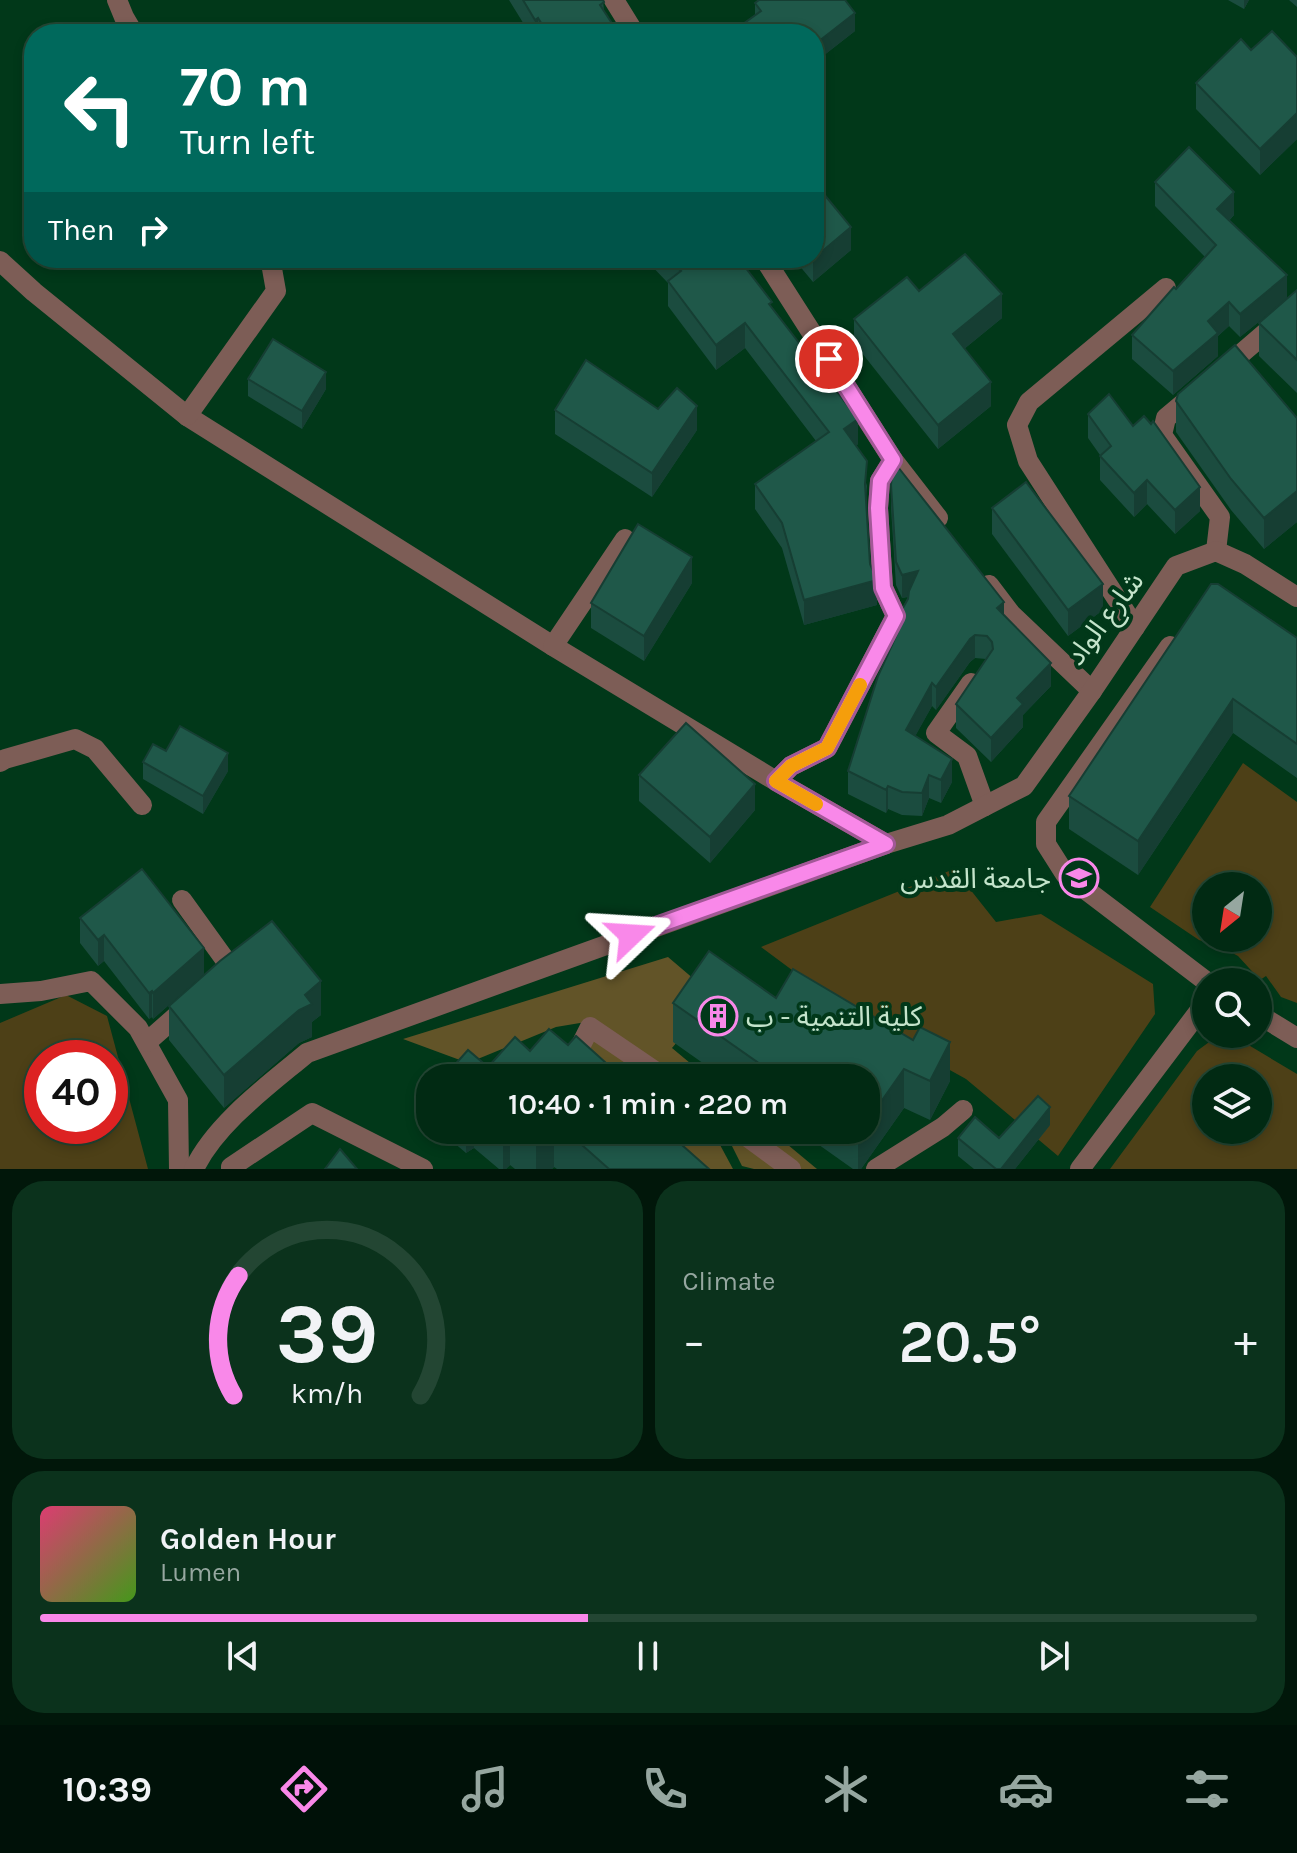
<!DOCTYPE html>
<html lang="en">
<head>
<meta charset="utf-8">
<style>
	body { margin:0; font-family:Karla,"Noto Sans Arabic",sans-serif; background:#0b321c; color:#f1f3f6; height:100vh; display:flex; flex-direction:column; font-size:30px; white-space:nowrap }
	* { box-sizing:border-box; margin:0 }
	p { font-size:26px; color:#96a7a0 }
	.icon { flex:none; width:44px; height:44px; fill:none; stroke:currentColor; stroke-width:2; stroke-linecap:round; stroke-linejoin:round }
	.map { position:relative; height:1169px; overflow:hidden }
	.panel { display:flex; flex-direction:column; gap:12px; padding:12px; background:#01170a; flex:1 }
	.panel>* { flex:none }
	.banner { position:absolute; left:24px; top:24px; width:800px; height:244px; border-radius:32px; box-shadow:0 4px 12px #0003,0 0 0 2px #234633; background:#00695c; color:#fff; overflow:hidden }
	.needle { width:52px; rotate:210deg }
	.fabs { position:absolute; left:1192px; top:872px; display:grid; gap:16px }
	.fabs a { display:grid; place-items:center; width:80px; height:80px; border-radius:50%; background:#012a13; box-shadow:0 4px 12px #0003,0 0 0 2px #234633; font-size:40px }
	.speed { position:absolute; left:24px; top:1040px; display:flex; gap:16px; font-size:40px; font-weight:700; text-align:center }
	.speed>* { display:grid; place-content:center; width:104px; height:104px; border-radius:50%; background:#012a13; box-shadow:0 4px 12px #0003,0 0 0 2px #234633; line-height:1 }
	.speed .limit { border:12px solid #d22; background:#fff; color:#111 }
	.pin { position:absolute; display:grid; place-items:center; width:68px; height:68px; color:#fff; margin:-34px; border:4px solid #fff; border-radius:50%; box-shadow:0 2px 8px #0007 }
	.me { position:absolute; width:88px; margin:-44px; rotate:70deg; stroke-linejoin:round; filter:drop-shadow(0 0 6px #0008) }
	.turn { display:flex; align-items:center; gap:28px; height:168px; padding:0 24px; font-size:36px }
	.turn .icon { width:104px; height:104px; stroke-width:2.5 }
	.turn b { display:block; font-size:56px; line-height:68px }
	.then { display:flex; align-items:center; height:76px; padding:0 24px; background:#0003; gap:16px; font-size:30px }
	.big { font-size:60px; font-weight:600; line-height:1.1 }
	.panel .card { flex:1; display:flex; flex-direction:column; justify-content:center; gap:12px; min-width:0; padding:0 28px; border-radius:32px; background:#0b321c }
	.panel .dial { align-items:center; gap:0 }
	.dial svg { height:208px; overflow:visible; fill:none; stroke:#234633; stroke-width:7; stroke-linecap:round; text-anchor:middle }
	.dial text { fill:#f1f3f6; stroke:none }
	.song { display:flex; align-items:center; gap:24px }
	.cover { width:96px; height:96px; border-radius:12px; background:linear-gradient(135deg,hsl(340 70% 55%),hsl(100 70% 35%)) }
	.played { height:8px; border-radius:4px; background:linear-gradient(90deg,#f988e9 45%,#234633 45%) }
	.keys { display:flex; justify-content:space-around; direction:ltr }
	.heat { display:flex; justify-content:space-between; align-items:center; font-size:44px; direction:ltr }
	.panel .tiles { flex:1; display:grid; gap:12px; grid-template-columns:1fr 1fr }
	.card:last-child { grid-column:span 2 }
	.trip { position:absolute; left:416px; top:1064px; width:464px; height:80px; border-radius:32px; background:#012a13; box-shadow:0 4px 12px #0003,0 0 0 2px #234633; font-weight:600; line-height:80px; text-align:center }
	.dock { display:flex; height:128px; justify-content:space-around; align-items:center; background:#001108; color:#96a7a0 }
	.dock .icon { width:56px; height:56px }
	.dock .active { color:#f988e9 }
	.dock b { font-size:36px; color:#f1f3f6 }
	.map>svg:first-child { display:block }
</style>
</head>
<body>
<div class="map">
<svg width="1297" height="1169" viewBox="0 0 1297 1169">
	<rect width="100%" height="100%" fill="#013819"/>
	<g fill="#4d4017" fill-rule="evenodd">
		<path d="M1243,763L1297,802V1003L1281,997L1266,976L1260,980L1238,956L1223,948L1199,940L1150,907ZM1206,886H1258V938H1206Z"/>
		<polygon points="954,869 996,922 1041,914 1153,984 1155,1014 1058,1156 966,1079 858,1019 761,947"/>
		<path d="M66,995L107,1016L148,1169H0V1023ZM42,1058H110V1126H42Z"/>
		<path d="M1220,1034H1230L1297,1074V1169H1110L1197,1051ZM1206,1078H1258V1130H1206Z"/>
	</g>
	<g fill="#625428">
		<polygon points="668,957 715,997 672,1048 708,1078 673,1078 586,1022 556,1027 468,1063 403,1039"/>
		<polygon points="592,1035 655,1078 594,1078 582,1055"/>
		<polygon points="630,1130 712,1130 733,1169 702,1169"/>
		<polygon points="724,1130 770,1130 817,1169 754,1169 742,1166"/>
	</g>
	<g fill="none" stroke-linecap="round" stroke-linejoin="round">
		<g stroke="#7d5d56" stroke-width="20">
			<polyline points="117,0 124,17 134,34"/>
			<polyline points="614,0 635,34"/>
			<polyline points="764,258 893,460 938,518"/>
			<polyline points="0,261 34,292 187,416 553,646 776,781 886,844"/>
			<polyline points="1221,371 1278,322"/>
			<polyline points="1197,392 1166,418 1162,435 1220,517 1216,551"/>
			<polyline points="187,416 276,291 271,263 268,258"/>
			<polyline points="989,585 1011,614 1092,691"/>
			<polyline points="1135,627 1028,461 1017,425 1029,402 1166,288"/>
			<polyline points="553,646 625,539"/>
			<polyline points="1170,646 1046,822 1046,844 1065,874 1207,982"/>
			<polyline points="971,683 936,733 967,756 985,806"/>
			<polyline points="0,762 5,759 75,739 95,749 142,805"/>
			<polyline points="776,781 791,766 827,748 896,616 883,588 878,508 880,481 893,460"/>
			<polyline points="182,900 231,968 222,976"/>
			<polyline points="0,994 41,991 91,981 138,1028 178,1100 179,1169"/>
			<polyline points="1258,1014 1297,1038"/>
			<polyline points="147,1042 189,1005"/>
			<polyline points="600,1078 576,1055 590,1027 665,1078"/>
			<polyline points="738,1130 791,1169"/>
			<path d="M194,1169C216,1123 269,1085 307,1053L886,844L948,825L1024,786L1092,691L1176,566L1216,551L1245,564L1297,597"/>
			<polyline points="231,1169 231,1167 312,1113 423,1169"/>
			<polyline points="876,1169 943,1127 963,1110"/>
			<polyline points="1080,1169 1206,1002"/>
		</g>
	</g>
	<g fill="#1b4c3f">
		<polygon points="509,0 603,0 604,11 619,34 530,34"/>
		<polygon points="1228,0 1249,0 1244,9"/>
		<polygon points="1289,0 1297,0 1297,7"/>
		<polygon points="755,3 855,31 814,63 814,34 736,34 736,29 755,15"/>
		<polygon points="1251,50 1297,57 1297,139 1260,175 1196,109 1196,83"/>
		<polygon points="1155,182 1234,215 1229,221 1287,299 1240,337 1229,326 1218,336 1218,356 1173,395 1132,359 1132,335 1205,257 1155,206"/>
		<polygon points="817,186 851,250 813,282 793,258 814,258"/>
		<polygon points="644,258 738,258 772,308 858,444 856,446 867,486 866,497 870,564 877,605 804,625 782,548 755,509 755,484 816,441 745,348 716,370 668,306 668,283"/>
		<polygon points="1297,290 1297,393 1259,356 1259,323"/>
		<polygon points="919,291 1002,318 964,349 991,406 938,449 854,343 854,319"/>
		<polygon points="248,379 326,389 302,429 248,396"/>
		<polygon points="1176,401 1297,418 1297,522 1264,549 1231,510 1176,432"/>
		<polygon points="658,409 697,430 652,497 555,434 555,410"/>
		<polygon points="1088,414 1200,511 1175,534 1147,504 1134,517 1100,480 1100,455 1088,438"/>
		<polygon points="891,485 1004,615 1051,686 1023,715 1023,727 991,762 956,728 956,704 986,659 975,658 970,662 936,710 932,706 915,736 952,782 941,803 929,798 922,816 902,815 888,809 886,813 848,794 848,771 896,636 896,620 908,597 902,598 896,585 891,508"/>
		<polygon points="992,508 1103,610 1068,636 992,534"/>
		<polygon points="692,583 644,661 591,628 591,603"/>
		<polygon points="1297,638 1297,778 1233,733 1138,875 1069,829 1069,796"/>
		<polygon points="166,751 228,771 203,814 143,779 143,762"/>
		<polygon points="639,775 755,810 710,863 639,801"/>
		<polygon points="80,918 204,974 153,1019 152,1017 149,1019 104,961 98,966 80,943"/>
		<polygon points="776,998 950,1081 930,1120 904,1108 861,1169 853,1169 798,1130 866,1130 866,1078 724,1078 673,1042 673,1003"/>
		<polygon points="169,1006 321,1015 312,1022 312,1037 299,1043 224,1108 169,1040"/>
		<polygon points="1050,1125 1015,1169 974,1169 958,1156 958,1138 999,1138"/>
		<polygon points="439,1130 665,1130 709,1169 557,1169 554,1167 552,1169 515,1169 510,1165 506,1169 499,1169 474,1148 466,1153"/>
	</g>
	<g fill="#163e33">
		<polygon points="1244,0 1249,0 1244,9"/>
		<polygon points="855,13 855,31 814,63 814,45"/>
		<polygon points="538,18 538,34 535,34 535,20"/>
		<polygon points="1297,113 1297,139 1260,175 1260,149"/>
		<polygon points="817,169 817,191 814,193 814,170"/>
		<polygon points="1234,192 1234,215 1217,233 1217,209"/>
		<polygon points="851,227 851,250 813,282 813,259"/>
		<polygon points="1287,275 1287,299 1240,337 1240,314"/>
		<polygon points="1002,294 1002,318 953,358 953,334"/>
		<polygon points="1229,302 1229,326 1218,336 1218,356 1173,395 1173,371 1208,321"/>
		<polygon points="745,323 745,348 716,370 716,345"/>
		<polygon points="326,372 326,389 302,429 302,411"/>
		<polygon points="991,382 991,406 938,449 938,425"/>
		<polygon points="697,406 697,430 652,497 652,473"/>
		<polygon points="858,419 858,444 844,454 844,429"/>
		<polygon points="1147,480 1147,504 1134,517 1134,493"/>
		<polygon points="1200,487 1200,511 1175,534 1175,510"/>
		<polygon points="1297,491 1297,522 1264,549 1264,518"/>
		<polygon points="692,557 692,583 644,661 644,636"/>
		<polygon points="918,571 918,594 902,598 902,575"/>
		<polygon points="877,580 877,605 804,625 804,600"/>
		<polygon points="1103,584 1103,610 1068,636 1068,610"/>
		<polygon points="1004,602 1004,625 997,608"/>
		<polygon points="975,635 975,658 970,662 936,710 936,687 970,639"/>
		<polygon points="1051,663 1051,686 1023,715 1023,727 991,762 991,738 1017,698"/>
		<polygon points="932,683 932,706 906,753 906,730"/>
		<polygon points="1233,699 1233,733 1138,875 1138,841"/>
		<polygon points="228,753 228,771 203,814 203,796"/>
		<polygon points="952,759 952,782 941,803 941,780"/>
		<polygon points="929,775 929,798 922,816 922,793"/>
		<polygon points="755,784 755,810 710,863 710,837"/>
		<polygon points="888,786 888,809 886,813 886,790"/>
		<polygon points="104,935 104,961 98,966 98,940"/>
		<polygon points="204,948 204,974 153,1019 153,993"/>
		<polygon points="321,981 321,1015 312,1022 312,1037 299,1043 224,1108 224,1075 305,995"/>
		<polygon points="152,991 152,1017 149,1019 149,993"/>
		<polygon points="950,1042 950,1081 930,1120 930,1081"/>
		<polygon points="605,1062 605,1078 598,1070"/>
		<polygon points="904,1069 904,1108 861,1169 858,1169 858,1133 861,1130 866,1130 866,1123"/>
		<polygon points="1050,1107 1050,1125 1015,1169 1001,1169"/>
		<polygon points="466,1130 474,1130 474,1148 466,1153"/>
		<polygon points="503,1130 510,1130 510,1165 506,1169 503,1169"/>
		<polygon points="546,1130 554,1130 554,1167 552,1169 536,1169 536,1141"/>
	</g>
	<g fill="#1f5849" stroke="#163e33" stroke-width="2">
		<polygon points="523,0 603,0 604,2 600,5 619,34 548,34 538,18 535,20"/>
		<polygon points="759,0 845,0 855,13 814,45 814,34 740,34 736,29 761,11 755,3"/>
		<polygon points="1272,31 1297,57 1297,113 1260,149 1196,83 1241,39 1251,50"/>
		<polygon points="1189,147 1234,192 1217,209 1287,275 1240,314 1229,302 1208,321 1218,333 1173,371 1132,335 1174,287 1176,289 1216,245 1155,182"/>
		<polygon points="814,182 851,227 813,259 812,258 814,258"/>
		<polygon points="965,254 1002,294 953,334 991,382 938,425 854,319 907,277 919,291"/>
		<polygon points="668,258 738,258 772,302 769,304 858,419 844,429 867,461 865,484 870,564 877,580 804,600 782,523 755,484 829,432 745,323 716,345 668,281 681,271"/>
		<polygon points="1297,290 1297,360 1259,323"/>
		<polygon points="273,339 326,372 302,411 248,379"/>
		<polygon points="1235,345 1297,418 1297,491 1264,518 1231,479 1176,401 1178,394"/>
		<polygon points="586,360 658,409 677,388 697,406 652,473 555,410"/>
		<polygon points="1109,394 1133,426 1144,416 1151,424 1153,421 1200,487 1175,510 1147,480 1134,493 1100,456 1111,446 1088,414"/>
		<polygon points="898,467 1004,602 997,608 1051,663 1017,698 1023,704 991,738 956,704 993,649 992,642 987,636 975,635 970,639 936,687 932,683 906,730 952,759 941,780 929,775 922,793 902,792 888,786 886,790 848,771 878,676 902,623 896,620 908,599 909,591 918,571 902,575 896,562 891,485 892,474"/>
		<polygon points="1026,482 1103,584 1068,610 992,508"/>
		<polygon points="638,524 692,557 644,636 591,603"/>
		<polygon points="1211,584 1218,584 1297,638 1297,744 1233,699 1138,841 1069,796"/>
		<polygon points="686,723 755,784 710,837 639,775"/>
		<polygon points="180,726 228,753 203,796 143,762 153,744 166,751"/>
		<polygon points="142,869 204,948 153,993 152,991 149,993 104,935 98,940 80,918"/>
		<polygon points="272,921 321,981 305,995 312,1004 299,1010 224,1075 169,1006 220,961"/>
		<polygon points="709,951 776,998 793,969 913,1040 920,1027 950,1042 930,1081 904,1069 866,1123 866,1078 780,1078 673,1003"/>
		<polygon points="549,1029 568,1045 576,1036 605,1062 598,1070 608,1078 443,1078 468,1050 488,1067 515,1037 530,1051"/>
		<polygon points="1038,1096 1050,1107 1001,1169 996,1169 958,1138 975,1117 999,1138"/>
		<polygon points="523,1130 546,1130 536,1141"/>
		<polygon points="565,1130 665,1130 709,1169 609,1169"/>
		<polygon points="340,1149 357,1169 325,1169"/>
	</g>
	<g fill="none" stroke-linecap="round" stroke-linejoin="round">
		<defs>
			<polyline id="route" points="631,935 886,844 776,781 791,766 827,748 896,616 883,588 878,508 880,481 893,460 829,359"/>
		</defs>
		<use href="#route" stroke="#a25897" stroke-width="20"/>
		<use href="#route" stroke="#f988e9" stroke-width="14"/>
		<polyline stroke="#f59e0b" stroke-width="14" points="816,804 776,781 791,766 827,748 860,685"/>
	</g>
	<defs>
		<symbol id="university-ring" viewBox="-11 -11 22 22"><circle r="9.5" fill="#013819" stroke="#f988e9" stroke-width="1.5"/><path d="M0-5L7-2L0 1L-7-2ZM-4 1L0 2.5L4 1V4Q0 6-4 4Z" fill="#f988e9"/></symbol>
		<symbol id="building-ring" viewBox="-11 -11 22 22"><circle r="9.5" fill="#013819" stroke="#f988e9" stroke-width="1.5"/><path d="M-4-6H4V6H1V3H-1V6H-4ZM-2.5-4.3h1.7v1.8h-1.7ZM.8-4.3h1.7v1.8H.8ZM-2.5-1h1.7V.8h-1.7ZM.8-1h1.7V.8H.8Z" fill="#f988e9"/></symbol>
	</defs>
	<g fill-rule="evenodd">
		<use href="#university-ring" x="1057" y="856" width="44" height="44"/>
		<use href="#building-ring" x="696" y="994" width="44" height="44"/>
	</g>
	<g text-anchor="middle" stroke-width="8" stroke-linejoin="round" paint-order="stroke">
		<g font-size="28" fill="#c4e4cb" stroke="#013819">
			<text transform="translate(1104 618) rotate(-53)" y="10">شارع الواد</text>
		</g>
		<g font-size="28" fill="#c4e4cb" stroke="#013819" text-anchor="end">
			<text x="1051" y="888">جامعة القدس</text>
			<text x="746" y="1026" text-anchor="start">كلية التنمية - ب</text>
		</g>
	</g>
</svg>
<div class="fabs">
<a><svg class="needle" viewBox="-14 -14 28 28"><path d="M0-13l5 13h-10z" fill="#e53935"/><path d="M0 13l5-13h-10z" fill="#96a7a0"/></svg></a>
<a><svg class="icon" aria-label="search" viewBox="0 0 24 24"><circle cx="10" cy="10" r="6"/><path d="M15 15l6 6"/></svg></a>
<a><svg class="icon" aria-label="layers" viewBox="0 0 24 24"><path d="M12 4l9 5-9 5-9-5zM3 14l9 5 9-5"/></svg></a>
</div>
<div class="speed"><div class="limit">40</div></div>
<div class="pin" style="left:829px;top:359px;background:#d93025"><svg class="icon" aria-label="arrive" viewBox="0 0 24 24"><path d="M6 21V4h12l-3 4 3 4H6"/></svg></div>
<svg class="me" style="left:631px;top:935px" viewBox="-20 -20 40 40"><path d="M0-17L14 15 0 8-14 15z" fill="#f988e9" stroke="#fff" stroke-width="4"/></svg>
<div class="trip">10:40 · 1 min · 220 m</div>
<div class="banner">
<div class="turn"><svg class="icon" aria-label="left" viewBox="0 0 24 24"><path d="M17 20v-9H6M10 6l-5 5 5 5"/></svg><div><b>70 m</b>Turn left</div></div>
<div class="then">Then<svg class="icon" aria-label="right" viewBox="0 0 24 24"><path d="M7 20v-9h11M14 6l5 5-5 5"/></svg></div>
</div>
</div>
<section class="panel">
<div class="tiles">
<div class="card dial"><svg viewBox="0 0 100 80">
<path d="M14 69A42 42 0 1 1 86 69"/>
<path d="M14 69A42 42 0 0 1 16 23" stroke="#f988e9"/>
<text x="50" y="56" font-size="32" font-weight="700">39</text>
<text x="50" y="72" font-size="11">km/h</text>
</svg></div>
<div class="card"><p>Climate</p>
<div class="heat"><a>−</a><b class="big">20.5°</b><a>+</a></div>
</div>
<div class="card">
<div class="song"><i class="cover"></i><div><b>Golden Hour</b><p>Lumen</p></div></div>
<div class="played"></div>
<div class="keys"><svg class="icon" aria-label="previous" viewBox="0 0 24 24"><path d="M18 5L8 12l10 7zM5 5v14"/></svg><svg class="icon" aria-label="pause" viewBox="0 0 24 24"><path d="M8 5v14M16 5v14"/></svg><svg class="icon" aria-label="next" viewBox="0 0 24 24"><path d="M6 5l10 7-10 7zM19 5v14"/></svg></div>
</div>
</div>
</section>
<nav class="dock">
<b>10:39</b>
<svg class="icon active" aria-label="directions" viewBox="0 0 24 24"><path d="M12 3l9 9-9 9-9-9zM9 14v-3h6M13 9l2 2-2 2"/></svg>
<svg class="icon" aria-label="music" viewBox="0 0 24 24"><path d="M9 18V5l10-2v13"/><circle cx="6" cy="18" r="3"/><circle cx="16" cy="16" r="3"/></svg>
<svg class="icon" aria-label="phone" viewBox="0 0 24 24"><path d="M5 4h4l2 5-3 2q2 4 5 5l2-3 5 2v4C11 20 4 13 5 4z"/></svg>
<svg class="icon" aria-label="climate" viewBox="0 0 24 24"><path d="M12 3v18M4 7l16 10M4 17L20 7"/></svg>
<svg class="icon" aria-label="car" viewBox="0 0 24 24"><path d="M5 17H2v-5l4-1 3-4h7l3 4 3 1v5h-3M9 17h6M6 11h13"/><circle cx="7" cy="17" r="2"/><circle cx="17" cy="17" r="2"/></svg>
<svg class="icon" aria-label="filters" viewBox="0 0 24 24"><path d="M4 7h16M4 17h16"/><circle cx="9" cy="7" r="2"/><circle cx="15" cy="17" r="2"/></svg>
</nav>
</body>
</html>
